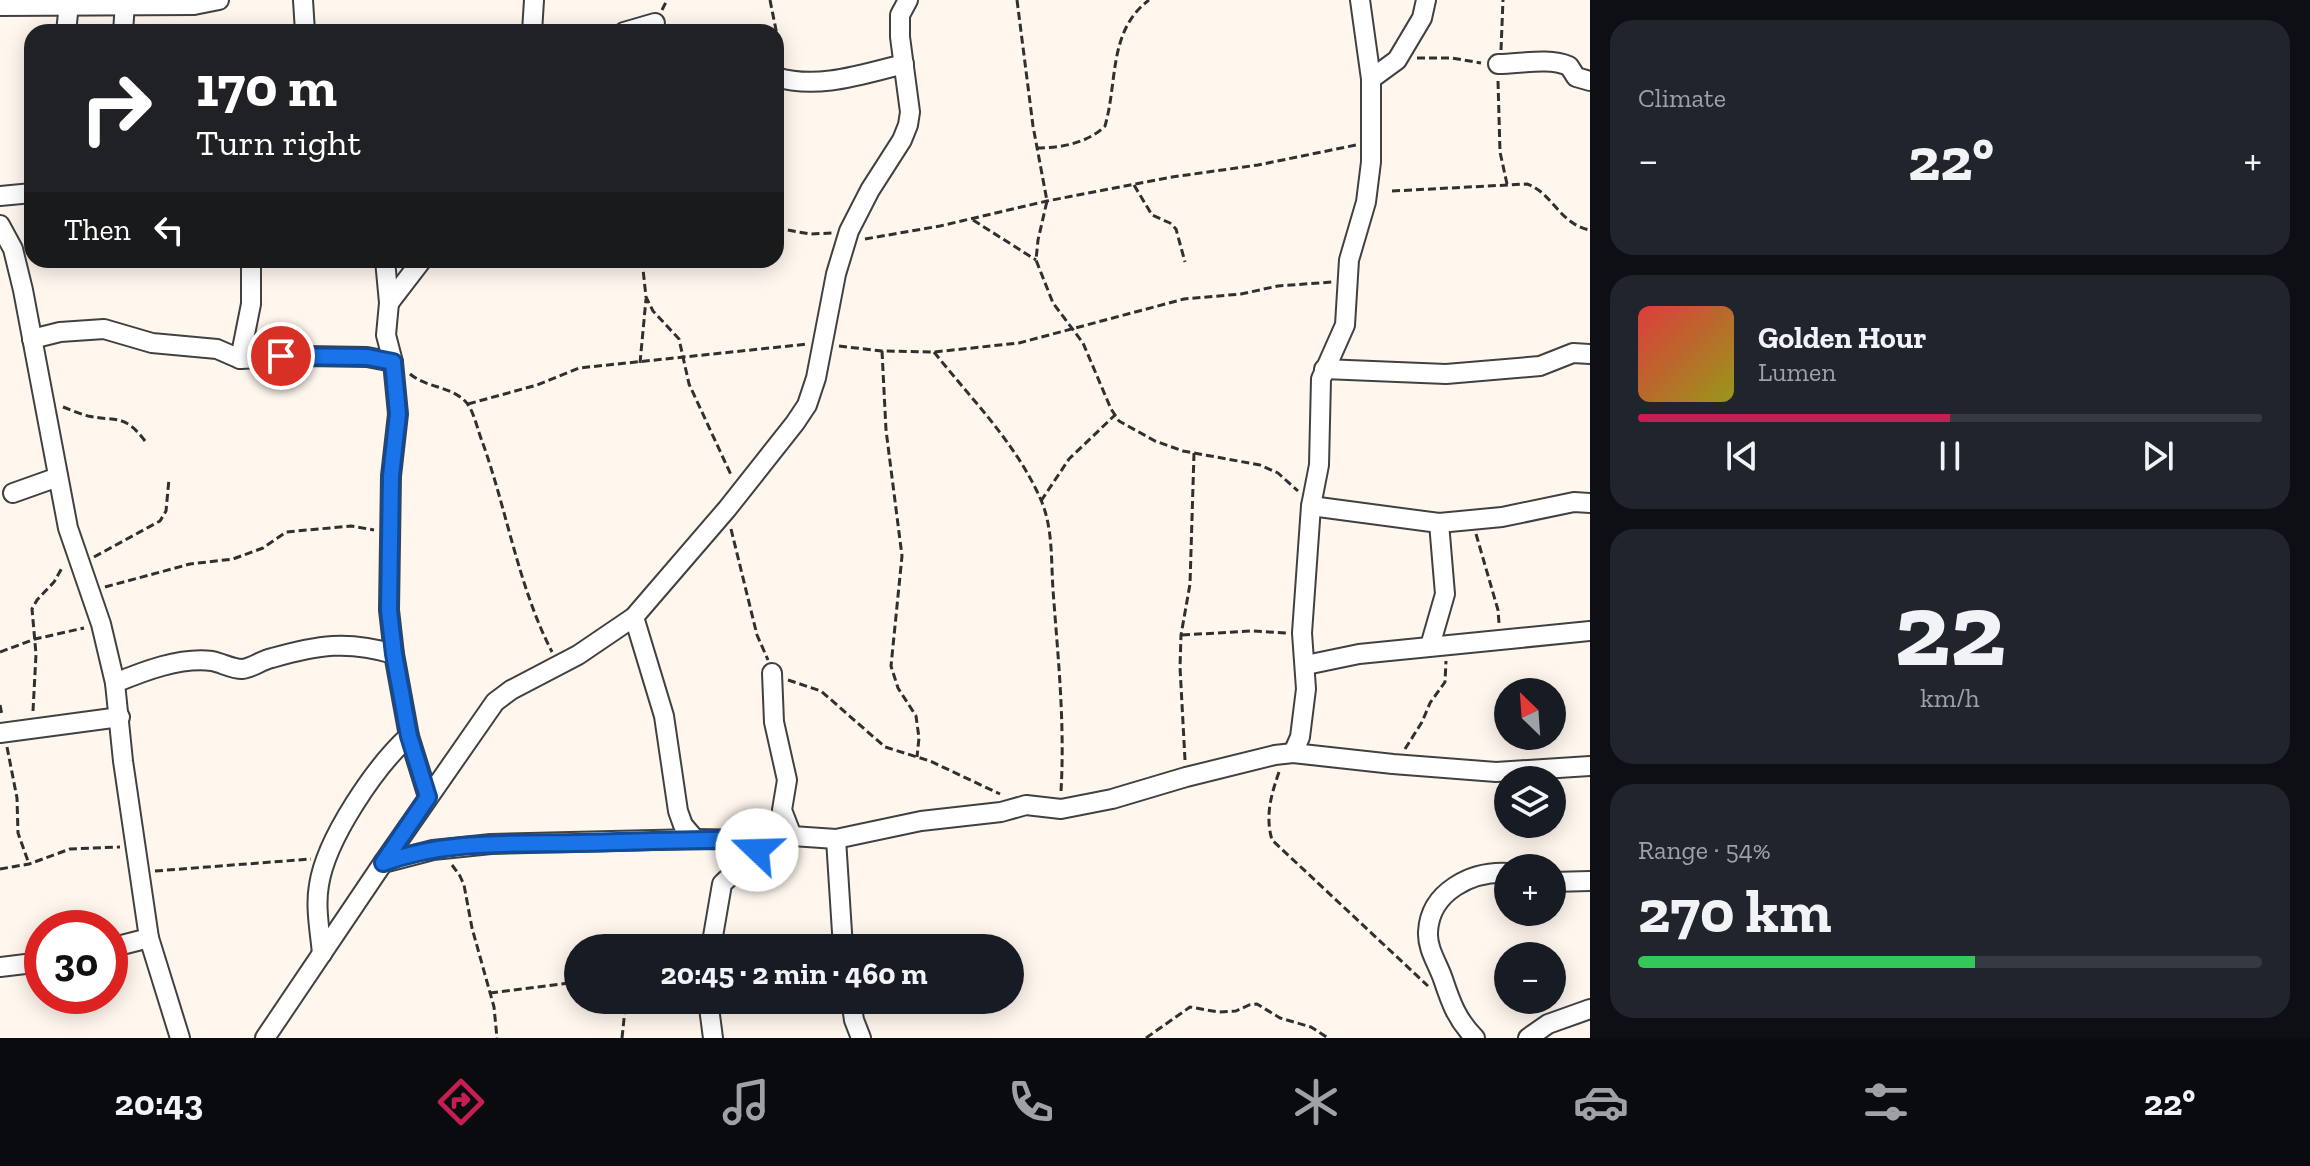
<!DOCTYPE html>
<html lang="en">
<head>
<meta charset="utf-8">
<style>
	body { margin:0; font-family:"Zilla Slab",serif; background:#20242c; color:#f1f3f6; height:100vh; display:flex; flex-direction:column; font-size:30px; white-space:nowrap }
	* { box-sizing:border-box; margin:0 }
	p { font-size:26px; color:#9ea1a6 }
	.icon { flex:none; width:44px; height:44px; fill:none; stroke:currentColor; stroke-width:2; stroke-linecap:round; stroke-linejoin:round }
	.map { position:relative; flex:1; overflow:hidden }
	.side { display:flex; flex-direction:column; gap:20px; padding:20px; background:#0d0f14; width:720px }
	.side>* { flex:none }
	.top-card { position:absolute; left:24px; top:24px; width:760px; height:244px; border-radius:24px; box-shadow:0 4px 20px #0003; background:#202124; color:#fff; overflow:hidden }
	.needle { width:52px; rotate:335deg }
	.buttons { position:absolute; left:1494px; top:678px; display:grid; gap:16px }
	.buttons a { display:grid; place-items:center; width:72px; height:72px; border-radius:50%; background:#171b24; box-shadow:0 4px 20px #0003; font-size:40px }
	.speed { position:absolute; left:24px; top:910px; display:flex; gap:16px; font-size:40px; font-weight:700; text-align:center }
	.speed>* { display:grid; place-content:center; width:104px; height:104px; border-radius:50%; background:#171b24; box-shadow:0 4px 20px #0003; line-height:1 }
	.speed .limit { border:12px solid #d22; background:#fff; color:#111 }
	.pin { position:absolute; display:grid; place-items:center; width:68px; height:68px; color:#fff; margin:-34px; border:4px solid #fff; border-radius:50%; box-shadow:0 2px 8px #0007 }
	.me { position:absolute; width:88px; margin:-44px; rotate:291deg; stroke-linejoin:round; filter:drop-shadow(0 0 6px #0008) }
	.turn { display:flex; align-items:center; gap:28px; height:168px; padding:0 40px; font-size:36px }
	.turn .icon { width:104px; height:104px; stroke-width:2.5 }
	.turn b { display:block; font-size:56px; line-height:68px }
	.then { display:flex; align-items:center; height:76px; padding:0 40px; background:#0003; gap:16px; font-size:30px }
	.big { font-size:60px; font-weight:700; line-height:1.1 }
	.side .card { flex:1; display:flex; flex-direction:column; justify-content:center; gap:12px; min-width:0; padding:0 28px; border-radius:24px; background:#20242c }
	.side .dial { align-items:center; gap:0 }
	.dial b { font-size:104px; line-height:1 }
	.song { display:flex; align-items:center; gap:24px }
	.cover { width:96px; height:96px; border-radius:12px; background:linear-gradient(135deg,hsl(0 70% 55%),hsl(60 70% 35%)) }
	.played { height:8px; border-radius:4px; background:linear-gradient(90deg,#c61e52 50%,#363941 50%) }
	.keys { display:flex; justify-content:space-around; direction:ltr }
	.heat { display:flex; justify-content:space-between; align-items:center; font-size:44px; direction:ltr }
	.charge { height:12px; border-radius:6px; background:linear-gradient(90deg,#34c759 54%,#363941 0) }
	.trip { position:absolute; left:564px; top:934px; width:460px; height:80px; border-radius:40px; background:#171b24; box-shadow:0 4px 20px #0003; font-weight:700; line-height:80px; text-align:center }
	.menu { display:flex; height:128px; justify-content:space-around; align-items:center; background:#090b0e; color:#9ea1a6 }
	.menu .icon { width:56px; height:56px }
	.menu .on { color:#c61e52 }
	.menu b { font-size:36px; color:#f1f3f6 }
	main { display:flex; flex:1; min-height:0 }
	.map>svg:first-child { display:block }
</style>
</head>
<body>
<main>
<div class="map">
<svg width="1590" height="1038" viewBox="0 0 1590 1038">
	<rect width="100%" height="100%" fill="#fff7ee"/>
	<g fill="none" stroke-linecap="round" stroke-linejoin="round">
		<defs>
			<g id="minor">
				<polyline points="303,0 305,32"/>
				<polyline points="0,6 194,5 219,0"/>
				<polyline points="66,32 69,4"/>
				<polyline points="123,32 125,3"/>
				<polyline points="532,32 534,0"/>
				<polyline points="624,32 655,23"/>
				<path d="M1498,64C1521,64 1548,57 1569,66L1576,77L1590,81"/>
				<path d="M776,77C818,90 863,74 904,64"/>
				<polyline points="1371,79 1397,60 1422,18 1426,0"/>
				<polyline points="0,196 32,193"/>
				<polyline points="0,225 13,249 23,290 68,528 101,624 115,683 123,761 149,938 180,1038"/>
				<polyline points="385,260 389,303 386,335 393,362 398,414 391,476 389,610 394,654 409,736 428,797"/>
				<polyline points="389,303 422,260"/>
				<polyline points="32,339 60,332 104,329 152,343 217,349 240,359 305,356 367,357 393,362"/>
				<polyline points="240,359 251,304 251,260"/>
				<polyline points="1324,369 1446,374 1540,366 1573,353 1590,354"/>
				<polyline points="13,493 58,477"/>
				<polyline points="1311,506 1439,523 1502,517 1574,502 1590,503"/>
				<polyline points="634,617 664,716 678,811 683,825 695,839"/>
				<polyline points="1430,646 1445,594 1439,523"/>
				<polyline points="1306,665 1359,654 1590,631"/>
				<polyline points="772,673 774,722 787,780 782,810 792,836"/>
				<path d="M115,683C144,671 180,657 212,661C222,663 232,669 242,669C252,668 262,660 272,658C318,645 347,640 394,654"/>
				<polyline points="0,733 120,717"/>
				<polyline points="1293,753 1300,737 1306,689 1302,633 1311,506 1319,465 1321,379 1345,325 1349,260 1366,202 1371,162 1371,79 1360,0"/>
				<polyline points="836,839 843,948"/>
				<polyline points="383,863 433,850 491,844 695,839 759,840 792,836 836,839 921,821 1001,812 1026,805 1061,809 1112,799 1186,777 1275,755 1293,753 1393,764 1496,772 1590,766"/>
				<polyline points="1552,882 1590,881"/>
				<polyline points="110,948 149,938"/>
				<path d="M711,948L722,884C737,868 755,863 759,840"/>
				<path d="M322,954C320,931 315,907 319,885C326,839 375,767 409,736"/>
				<polyline points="0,967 42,962"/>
				<polyline points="708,1000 713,1038"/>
				<polyline points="851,1000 854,1020 861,1038"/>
				<polyline points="265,1038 383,863 495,702 511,690 578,655 634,617 727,509 795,423 807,405 816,378 836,274 849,231 870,190 902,140 908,125 910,112 900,37 900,15 908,0"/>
				<path d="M1475,1038C1457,1020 1451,1003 1443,979C1438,964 1427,949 1428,932C1430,891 1472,871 1508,873"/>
				<polyline points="1528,1038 1548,1024 1590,1009"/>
			</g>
		</defs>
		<use href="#minor" stroke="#414141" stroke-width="22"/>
		<g stroke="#303030" stroke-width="3" stroke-dasharray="8 4" stroke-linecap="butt">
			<polyline points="770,0 782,60"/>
			<polyline points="1017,0 1033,126 1047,201 1038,240 1036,260 1053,303 1083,343 1111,409 1119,421 1155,441 1183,451 1260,465 1278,473 1298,491"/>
			<polyline points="662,10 667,0"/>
			<polyline points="1501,50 1503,0"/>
			<polyline points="1417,58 1452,58 1481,63"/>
			<polyline points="1498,81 1500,152 1507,184"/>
			<path d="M1037,148C1061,148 1088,143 1105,126C1118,81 1108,31 1149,0"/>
			<polyline points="1134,185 1152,215 1170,223 1176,229 1185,262"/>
			<path d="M1392,191L1527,184C1553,193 1559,224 1590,230"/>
			<polyline points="973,220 1036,260"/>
			<polyline points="776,228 810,234 833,233"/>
			<polyline points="865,239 940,226 1047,201 1172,177 1258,165 1356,145"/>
			<polyline points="642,260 646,297 653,311 679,339 689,384 732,477"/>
			<polyline points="839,346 882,351 934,352 1019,343 1184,299 1241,294 1278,286 1332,282"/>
			<polyline points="882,351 886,430 902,556 891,666 898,688 916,716 919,738 917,757"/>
			<path d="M934,352C972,400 1016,443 1041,500C1053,528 1051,560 1053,590C1058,657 1065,724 1061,791"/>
			<polyline points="640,363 646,299"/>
			<path d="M410,374C427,388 450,386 465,401C474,410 477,429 482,441C507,510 518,586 552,652"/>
			<polyline points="468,404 537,385 579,368 808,344"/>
			<path d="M63,407C71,410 80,414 88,416C116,422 124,413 145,441"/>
			<polyline points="1041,501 1069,459 1115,415"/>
			<polyline points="731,529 757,635 768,660"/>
			<polyline points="1476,534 1498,610 1499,623"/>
			<polyline points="94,557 160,521 166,511 169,479"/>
			<polyline points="105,587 190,564 233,559 263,548 286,532 351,526 374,530"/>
			<polyline points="1182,635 1252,631 1286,633"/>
			<polyline points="0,652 35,639 84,628"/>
			<polyline points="788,680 821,691 885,747 930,761 1000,794"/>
			<polyline points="0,705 2,715"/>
			<polyline points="33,711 36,654 32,609 37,600 54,582 63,566"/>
			<polyline points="7,747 17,798 18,833 29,864"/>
			<polyline points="1405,749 1422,722 1430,703 1445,682 1446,661"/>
			<polyline points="1185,760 1180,667 1181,635 1190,584 1194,453"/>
			<path d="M1279,772C1271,795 1265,816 1272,840L1428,986"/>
			<polyline points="452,865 460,876 464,885 472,928 494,1007 497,1038"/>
			<polyline points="0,869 29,864 70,849 120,847"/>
			<polyline points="155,871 311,859"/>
			<polyline points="490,993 578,982"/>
			<polyline points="622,1038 626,1000"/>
			<polyline points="1146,1038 1190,1007 1218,1012 1236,1011 1249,1005 1257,1004 1280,1018 1311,1027 1328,1038"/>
		</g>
		<use href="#minor" stroke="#fff" stroke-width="18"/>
	</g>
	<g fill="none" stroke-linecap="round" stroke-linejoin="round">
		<defs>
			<path id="route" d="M281,356L367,357L393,362L398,414L391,476L389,610L394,654L409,736L428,797L383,863C445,840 511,844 576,843C637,842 698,839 759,840L757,850"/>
		</defs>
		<use href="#route" stroke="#114b97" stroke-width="20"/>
		<use href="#route" stroke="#1a73e8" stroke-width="14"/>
	</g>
</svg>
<div class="buttons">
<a><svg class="needle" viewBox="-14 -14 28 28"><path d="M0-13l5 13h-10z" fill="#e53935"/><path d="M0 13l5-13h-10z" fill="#9ea1a6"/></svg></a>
<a><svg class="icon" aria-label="layers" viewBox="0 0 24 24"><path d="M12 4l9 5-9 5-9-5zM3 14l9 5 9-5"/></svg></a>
<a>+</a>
<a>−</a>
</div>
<div class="speed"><div class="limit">30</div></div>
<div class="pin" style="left:281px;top:356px;background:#d93025"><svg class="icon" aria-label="arrive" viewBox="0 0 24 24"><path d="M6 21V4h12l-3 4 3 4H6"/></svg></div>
<svg class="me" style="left:757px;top:850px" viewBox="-20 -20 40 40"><circle r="19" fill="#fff"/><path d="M0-13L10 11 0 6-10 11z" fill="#1a73e8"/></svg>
<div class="trip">20:45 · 2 min · 460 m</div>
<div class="top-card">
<div class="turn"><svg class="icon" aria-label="right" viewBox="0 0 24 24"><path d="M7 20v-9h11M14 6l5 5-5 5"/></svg><div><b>170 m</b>Turn right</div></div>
<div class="then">Then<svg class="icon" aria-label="left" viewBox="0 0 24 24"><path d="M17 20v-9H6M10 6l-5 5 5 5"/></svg></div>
</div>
</div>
<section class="side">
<div class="card"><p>Climate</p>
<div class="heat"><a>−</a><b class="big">22°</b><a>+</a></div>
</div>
<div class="card">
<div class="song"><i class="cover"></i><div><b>Golden Hour</b><p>Lumen</p></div></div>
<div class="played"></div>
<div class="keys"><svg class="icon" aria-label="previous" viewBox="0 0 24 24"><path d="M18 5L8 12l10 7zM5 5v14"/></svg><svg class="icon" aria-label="pause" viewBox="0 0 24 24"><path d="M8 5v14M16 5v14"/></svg><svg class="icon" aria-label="next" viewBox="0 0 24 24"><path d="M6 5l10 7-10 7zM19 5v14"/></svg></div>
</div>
<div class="card dial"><b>22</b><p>km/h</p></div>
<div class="card"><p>Range · 54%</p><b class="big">270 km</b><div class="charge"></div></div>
</section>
</main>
<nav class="menu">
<b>20:43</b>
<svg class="icon on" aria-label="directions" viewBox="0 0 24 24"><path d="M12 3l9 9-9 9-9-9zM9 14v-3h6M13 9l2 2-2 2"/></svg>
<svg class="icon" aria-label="music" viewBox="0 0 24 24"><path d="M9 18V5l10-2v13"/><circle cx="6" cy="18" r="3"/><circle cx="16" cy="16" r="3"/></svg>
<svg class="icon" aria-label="phone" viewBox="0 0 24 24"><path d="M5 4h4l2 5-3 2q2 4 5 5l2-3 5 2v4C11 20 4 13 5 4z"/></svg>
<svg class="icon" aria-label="climate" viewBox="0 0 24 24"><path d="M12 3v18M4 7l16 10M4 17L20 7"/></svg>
<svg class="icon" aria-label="car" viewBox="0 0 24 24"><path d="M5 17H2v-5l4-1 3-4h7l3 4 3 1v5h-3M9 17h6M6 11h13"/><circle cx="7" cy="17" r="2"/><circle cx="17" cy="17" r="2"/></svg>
<svg class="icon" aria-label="filters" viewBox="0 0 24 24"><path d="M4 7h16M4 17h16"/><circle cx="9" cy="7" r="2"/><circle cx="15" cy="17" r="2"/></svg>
<b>22°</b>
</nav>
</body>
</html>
